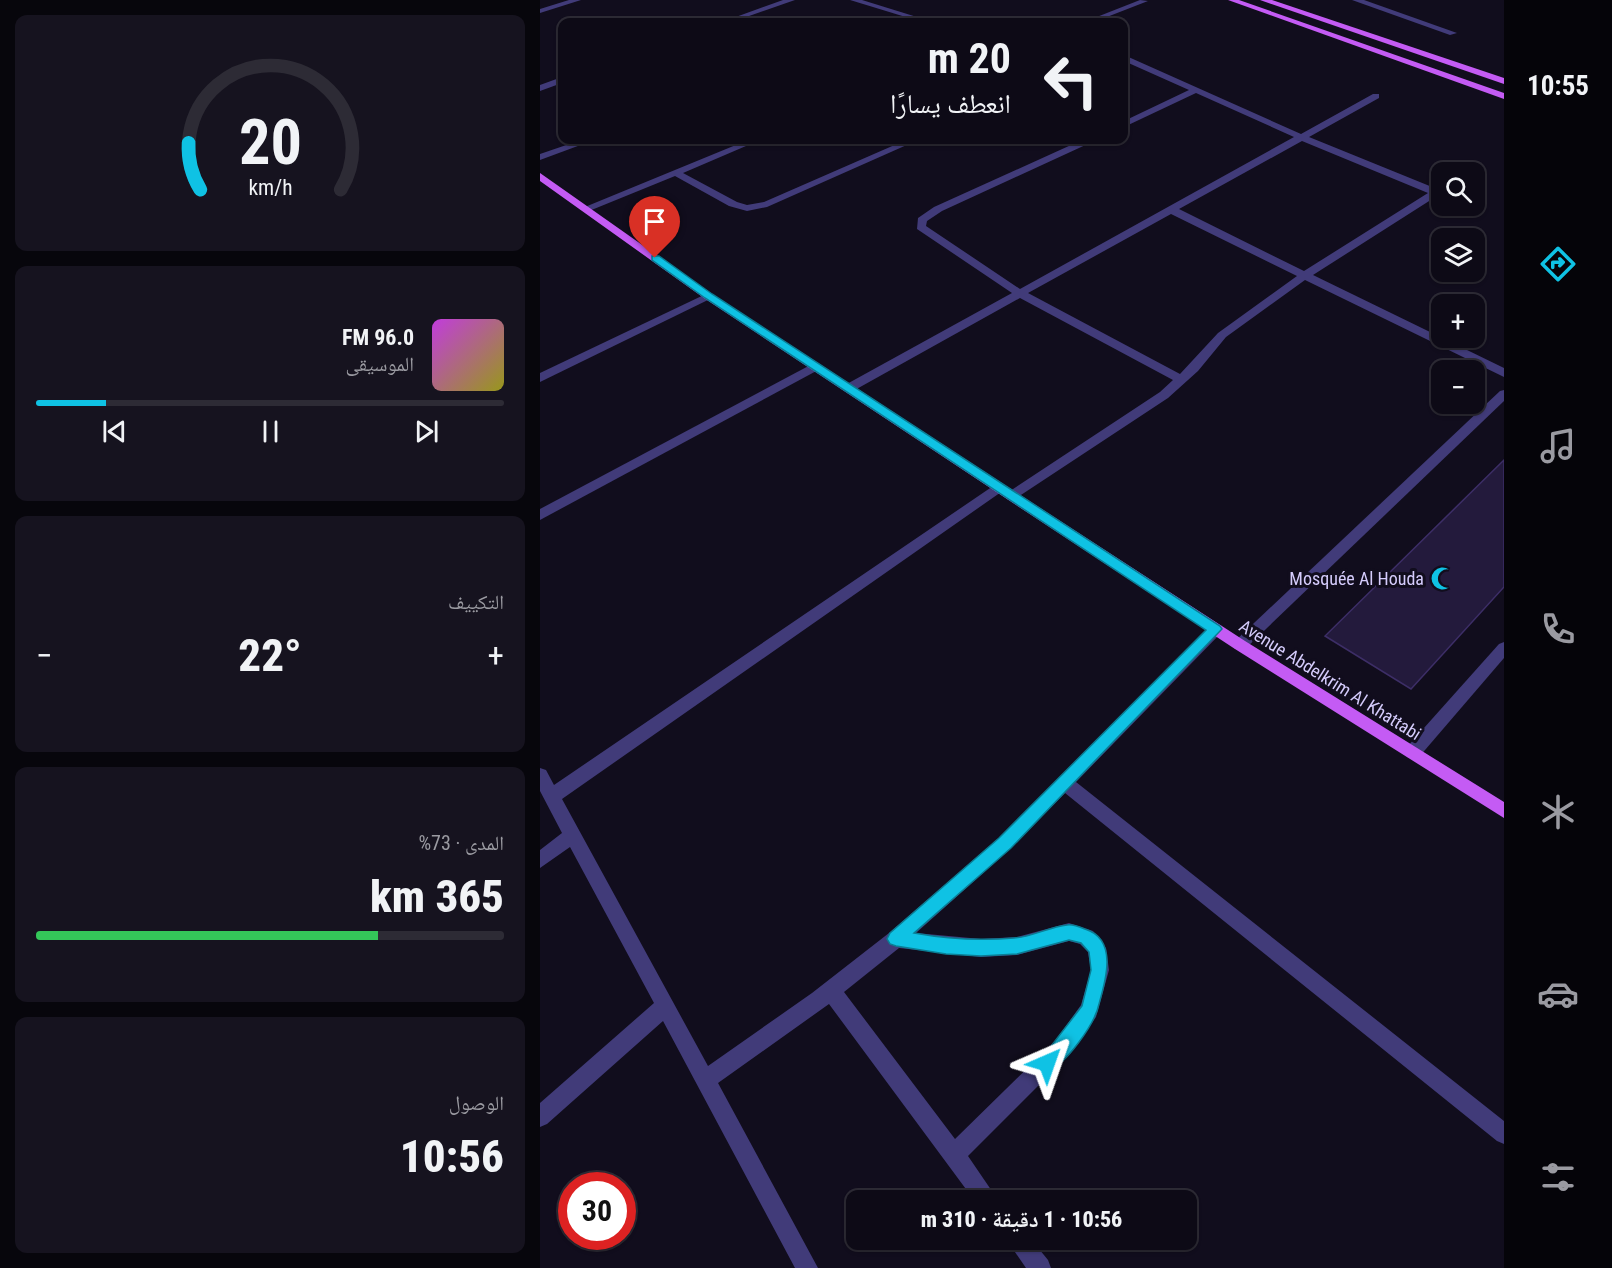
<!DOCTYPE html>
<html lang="ar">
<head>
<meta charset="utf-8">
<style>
	body { margin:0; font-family:"Roboto Condensed","Noto Naskh Arabic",sans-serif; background:#16131f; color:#f1f3f6; direction:rtl; height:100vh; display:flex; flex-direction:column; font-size:22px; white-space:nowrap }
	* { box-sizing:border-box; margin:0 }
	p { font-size:20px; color:#9a9aa1 }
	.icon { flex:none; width:33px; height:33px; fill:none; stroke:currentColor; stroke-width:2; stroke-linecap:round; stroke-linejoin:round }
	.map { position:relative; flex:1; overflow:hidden; direction:ltr }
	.sheet { display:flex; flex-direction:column; gap:15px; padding:15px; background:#07060c; width:540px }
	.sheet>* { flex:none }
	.banner { position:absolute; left:18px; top:18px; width:570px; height:126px; border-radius:12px; box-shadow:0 2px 4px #0004,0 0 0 2px #2d2b35; direction:rtl; background:#0d0a16; color:#f1f3f6; overflow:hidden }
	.controls { position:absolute; left:891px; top:162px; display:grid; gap:12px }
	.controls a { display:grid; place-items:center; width:54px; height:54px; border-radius:12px; background:#0d0a16; box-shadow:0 2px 4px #0004,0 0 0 2px #2d2b35; font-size:30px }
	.speed { position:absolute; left:18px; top:1172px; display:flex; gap:12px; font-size:30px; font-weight:700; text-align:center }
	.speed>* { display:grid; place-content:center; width:78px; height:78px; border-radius:50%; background:#0d0a16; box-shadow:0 2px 4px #0004,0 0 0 2px #2d2b35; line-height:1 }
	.speed .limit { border:9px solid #d22; background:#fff; color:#111 }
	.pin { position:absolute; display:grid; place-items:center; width:51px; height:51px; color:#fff; margin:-62px -26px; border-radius:50% 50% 50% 0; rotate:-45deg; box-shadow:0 0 6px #0007 }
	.pin .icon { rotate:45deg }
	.me { position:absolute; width:66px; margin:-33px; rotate:43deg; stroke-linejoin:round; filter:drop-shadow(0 0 4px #0008) }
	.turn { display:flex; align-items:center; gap:21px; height:126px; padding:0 18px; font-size:27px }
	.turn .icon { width:78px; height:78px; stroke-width:2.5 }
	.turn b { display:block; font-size:42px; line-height:51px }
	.big { font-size:45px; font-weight:800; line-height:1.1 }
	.sheet .card { flex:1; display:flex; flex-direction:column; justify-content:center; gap:9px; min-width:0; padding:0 21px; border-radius:12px; background:#16131f }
	.sheet .dial { align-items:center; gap:0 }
	.dial svg { height:156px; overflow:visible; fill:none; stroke:#2d2b35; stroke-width:7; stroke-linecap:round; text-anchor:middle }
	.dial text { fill:#f1f3f6; stroke:none }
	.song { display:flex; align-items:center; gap:18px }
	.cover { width:72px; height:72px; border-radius:9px; background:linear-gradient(135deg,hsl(290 70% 55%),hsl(60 70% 35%)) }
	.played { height:6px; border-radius:3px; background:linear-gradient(90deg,#0fc2e4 15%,#2d2b35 15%) }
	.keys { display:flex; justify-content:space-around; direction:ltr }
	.heat { display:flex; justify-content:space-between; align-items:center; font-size:33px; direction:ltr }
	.charge { height:9px; border-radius:4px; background:linear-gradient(90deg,#34c759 73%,#2d2b35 0) }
	.trip { position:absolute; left:306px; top:1190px; width:351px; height:60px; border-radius:12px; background:#0d0a16; box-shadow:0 2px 4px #0004,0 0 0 2px #2d2b35; font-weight:800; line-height:60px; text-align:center; direction:rtl }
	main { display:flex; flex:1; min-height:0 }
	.tab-bar { display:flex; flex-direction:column; width:108px; justify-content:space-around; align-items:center; background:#050409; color:#9a9aa1 }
	.tab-bar .icon { width:42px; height:42px }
	.tab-bar .current { color:#0fc2e4 }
	.tab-bar b { font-size:27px; color:#f1f3f6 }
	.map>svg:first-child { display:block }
</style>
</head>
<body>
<main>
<nav class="tab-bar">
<b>10:55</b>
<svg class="icon current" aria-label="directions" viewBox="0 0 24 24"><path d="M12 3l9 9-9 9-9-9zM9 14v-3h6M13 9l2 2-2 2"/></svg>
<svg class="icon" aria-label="music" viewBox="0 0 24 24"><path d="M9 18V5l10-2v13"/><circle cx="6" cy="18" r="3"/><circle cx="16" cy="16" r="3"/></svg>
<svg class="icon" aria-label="phone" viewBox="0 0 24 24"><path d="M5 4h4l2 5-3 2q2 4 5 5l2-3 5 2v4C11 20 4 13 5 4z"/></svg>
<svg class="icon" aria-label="climate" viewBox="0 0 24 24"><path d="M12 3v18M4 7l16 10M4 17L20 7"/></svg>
<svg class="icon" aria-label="car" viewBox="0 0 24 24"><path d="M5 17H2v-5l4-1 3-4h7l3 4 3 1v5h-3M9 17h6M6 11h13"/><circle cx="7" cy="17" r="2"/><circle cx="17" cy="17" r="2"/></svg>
<svg class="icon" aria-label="filters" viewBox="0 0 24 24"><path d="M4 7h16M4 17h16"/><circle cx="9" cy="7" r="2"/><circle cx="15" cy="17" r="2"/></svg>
</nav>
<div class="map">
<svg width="964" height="1268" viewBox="0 0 964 1268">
	<rect width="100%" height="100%" fill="#110d1d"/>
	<polygon fill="#231a3c" stroke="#3d2e67" stroke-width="1.5" points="964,460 964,587 871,689 785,636"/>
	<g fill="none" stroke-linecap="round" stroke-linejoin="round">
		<g fill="#413b79" fill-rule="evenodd">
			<polygon points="29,0 41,0 0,13 0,9"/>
			<polygon points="243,0 255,0 192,22 182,22"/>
			<polygon points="310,0 322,0 393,22 382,22"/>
			<polygon points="600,0 608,1 554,22 544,22"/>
			<polygon points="812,0 824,0 917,33 910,35"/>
			<path d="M584,55L761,134L833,94H839V98L769,137L902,191V198L897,196L773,275L964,368V377L765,280L686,337L658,371L628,398L472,501L467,499L465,496L467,493L620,392L633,380L480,298L313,391H305V385L472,293L377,229L378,218L394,207L542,140H553L552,142L402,211L387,221L386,226L480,289L754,137L656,93L584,127V121L649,90L584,61ZM762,141L888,193L764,271L639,209ZM631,214L757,276L678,333L640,374L488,293Z"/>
			<polygon points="22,77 22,83 0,91 0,85"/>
			<polygon points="41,140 54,140 0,160 0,154"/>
			<polygon points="208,140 220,140 143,173 197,202 207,205 224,202 366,140 378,140 227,207 207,211 189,206 135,176 49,211 40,209"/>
			<polygon points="168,293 172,294 172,298 0,382 0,373"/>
			<polygon points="276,362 282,366 280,369 0,520 0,509"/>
			<polygon points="964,390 964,401 705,649 695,649 692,645 695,641 960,391"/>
			<path d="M459,482L466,487L464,490L22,799L168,1066L272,993L349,933L459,838L671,625H681L683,629L681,633L536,782L964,1121V1144L957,1141L525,793L471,848L376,933L441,939L477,937L529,923L553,931L566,948L569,970L556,1017L530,1054L428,1156L458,1200H434L289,1004L178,1083L278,1268H255L123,1021L7,1124L0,1127V1103L114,1003L30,847L0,868V850L22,833L0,791V768L6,770L14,785ZM529,941L540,944L548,952L551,970L541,1005L516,1040L415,1139L304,992L359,948L441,957L477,955Z"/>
			<polygon points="964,642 964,658 879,757 873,759 867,757 865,752 867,747 959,644"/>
			<polygon points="466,1239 491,1239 508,1260 511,1268 486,1268"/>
		</g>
		<g fill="#c45bf4" fill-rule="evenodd">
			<polygon points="688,0 699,0 964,93 964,99"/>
			<polygon points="720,0 732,0 964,78 964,84"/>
			<polygon points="0,173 172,294 477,493 705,641 964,802 964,818 695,649 467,499 164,298 0,181"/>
		</g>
	</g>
	<path fill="#0fc2e4" stroke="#0a7e94" stroke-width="1.5" d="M112,256H119L172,294L680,626L682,629L471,848L374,933C407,939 440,941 474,938C492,937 509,927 527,925C533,924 540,927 545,929C578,939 566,980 559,1004C555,1024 526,1064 507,1072L501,1069L498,1063L542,1006L551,970L549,952L541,943L529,940L477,954L441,956L406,954L356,946L350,944L347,939L350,933L459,838L666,630L165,298L112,260Z"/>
	<defs>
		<symbol id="mosque-bare" viewBox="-9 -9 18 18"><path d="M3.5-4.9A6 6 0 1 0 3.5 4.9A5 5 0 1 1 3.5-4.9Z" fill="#0fc2e4" stroke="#110d1d" stroke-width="2.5" paint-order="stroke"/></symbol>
	</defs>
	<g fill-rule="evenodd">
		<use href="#mosque-bare" x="886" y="562" width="33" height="33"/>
	</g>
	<g text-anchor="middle" stroke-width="6" stroke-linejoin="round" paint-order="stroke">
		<g font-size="18" fill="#d5ccfc" stroke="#110d1d" text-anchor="end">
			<text x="884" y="585">Mosquée Al Houda</text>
		</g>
		<g font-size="18" fill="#d5ccfc" stroke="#110d1d">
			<text transform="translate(790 680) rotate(32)" y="6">Avenue Abdelkrim Al Khattabi</text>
		</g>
	</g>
</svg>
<div class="controls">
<a><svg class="icon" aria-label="search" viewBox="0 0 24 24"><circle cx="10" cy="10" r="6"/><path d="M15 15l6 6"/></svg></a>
<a><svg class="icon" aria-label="layers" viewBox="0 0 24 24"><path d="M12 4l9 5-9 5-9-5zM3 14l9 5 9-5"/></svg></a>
<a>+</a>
<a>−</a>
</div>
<div class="speed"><div class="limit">30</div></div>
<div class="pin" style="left:115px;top:258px;background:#d93025"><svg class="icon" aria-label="arrive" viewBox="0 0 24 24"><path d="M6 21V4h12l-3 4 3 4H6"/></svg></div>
<svg class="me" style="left:507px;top:1063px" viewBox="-20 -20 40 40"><path d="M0-17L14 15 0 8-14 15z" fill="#0fc2e4" stroke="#fff" stroke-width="4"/></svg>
<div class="trip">10:56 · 1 دقيقة · 310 m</div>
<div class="banner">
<div class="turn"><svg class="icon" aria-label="left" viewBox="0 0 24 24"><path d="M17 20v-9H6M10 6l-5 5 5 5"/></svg><div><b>20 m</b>انعطف يسارًا</div></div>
</div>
</div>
<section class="sheet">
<div class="card dial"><svg viewBox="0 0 100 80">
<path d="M14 69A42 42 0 1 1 86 69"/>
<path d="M14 69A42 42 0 0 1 8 45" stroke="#0fc2e4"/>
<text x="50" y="56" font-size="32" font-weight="700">20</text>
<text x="50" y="72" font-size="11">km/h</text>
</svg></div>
<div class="card">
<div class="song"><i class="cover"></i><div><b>96.0 FM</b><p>الموسيقى</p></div></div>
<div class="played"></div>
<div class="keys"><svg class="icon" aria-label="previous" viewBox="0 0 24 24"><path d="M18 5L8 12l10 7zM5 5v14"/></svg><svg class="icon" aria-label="pause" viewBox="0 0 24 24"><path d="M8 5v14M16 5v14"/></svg><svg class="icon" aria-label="next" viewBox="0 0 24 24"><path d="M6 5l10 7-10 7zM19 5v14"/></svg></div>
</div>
<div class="card"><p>التكييف</p>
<div class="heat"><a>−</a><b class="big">22°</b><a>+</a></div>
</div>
<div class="card"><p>المدى · 73%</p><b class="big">365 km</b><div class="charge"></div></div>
<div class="card"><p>الوصول</p><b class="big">10:56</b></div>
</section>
</main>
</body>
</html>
